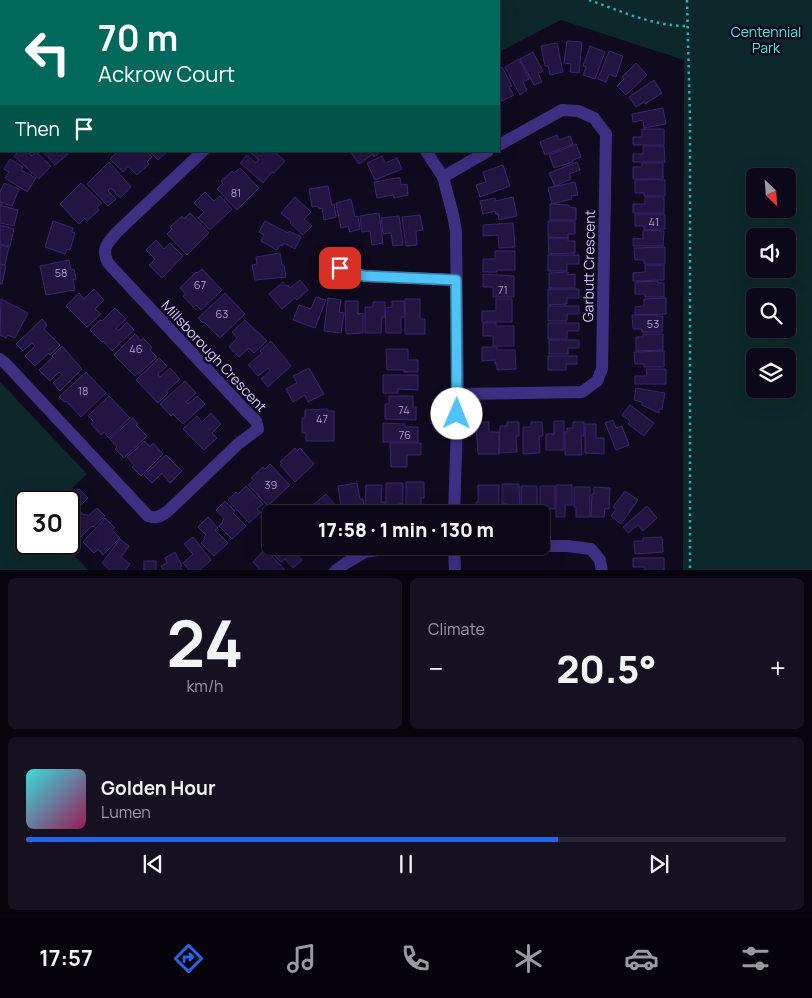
<!DOCTYPE html>
<html lang="en">
<head>
<meta charset="utf-8">
<style>
	body { margin:0; font-family:Manrope,sans-serif; background:#151120; color:#f1f3f6; height:100vh; display:flex; flex-direction:column; font-size:19px; white-space:nowrap }
	* { box-sizing:border-box; margin:0 }
	p { font-size:16px; color:#9a9aa1 }
	.icon { flex:none; width:28px; height:28px; fill:none; stroke:currentColor; stroke-width:2; stroke-linecap:round; stroke-linejoin:round }
	.map { position:relative; height:570px; overflow:hidden }
	.drawer { display:flex; flex-direction:column; gap:8px; padding:8px; background:#07040d; flex:1 }
	.drawer>* { flex:none }
	.hud { position:absolute; left:0px; top:0px; width:500px; height:152px; box-shadow:0 5px 20px #0002,0 0 0 1px #2c2936; background:#00695c; color:#fff; overflow:hidden }
	.needle { width:32px; rotate:155deg }
	.tools { position:absolute; left:746px; top:168px; display:grid; gap:10px }
	.tools a { display:grid; place-items:center; width:50px; height:50px; border-radius:8px; background:#0c0817; box-shadow:0 5px 20px #0002,0 0 0 1px #2c2936; font-size:25px }
	.speed { position:absolute; left:15px; top:490px; display:flex; gap:10px; font-size:25px; font-weight:700; text-align:center }
	.speed>* { display:grid; place-content:center; width:65px; height:65px; border-radius:50%; background:#0c0817; box-shadow:0 5px 20px #0002,0 0 0 1px #2c2936; line-height:1 }
	.speed .limit { border:2px solid #111; border-radius:8px; background:#fff; color:#111 }
	.pin { position:absolute; display:grid; place-items:center; width:42px; height:42px; color:#fff; margin:-21px; border-radius:10px; box-shadow:0 2px 8px #0006 }
	.me { position:absolute; width:55px; margin:-28px; rotate:1deg; stroke-linejoin:round; filter:drop-shadow(0 0 4px #0008) }
	.turn { display:flex; align-items:center; gap:18px; height:105px; padding:0 15px; font-size:22px }
	.turn .icon { width:65px; height:65px; stroke-width:2.5 }
	.turn b { display:block; font-size:35px; line-height:42px }
	.then { display:flex; align-items:center; height:48px; padding:0 15px; background:#0003; gap:10px; font-size:19px }
	.big { font-size:38px; font-weight:800; line-height:1.1 }
	.drawer .widget { flex:1; display:flex; flex-direction:column; justify-content:center; gap:8px; min-width:0; padding:0 18px; border-radius:8px; background:#151120 }
	.drawer .dial { align-items:center; gap:0 }
	.dial b { font-size:65px; line-height:1 }
	.song { display:flex; align-items:center; gap:15px }
	.cover { width:60px; height:60px; border-radius:8px; background:linear-gradient(135deg,hsl(180 70% 55%),hsl(330 70% 35%)) }
	.played { height:5px; border-radius:2px; background:linear-gradient(90deg,#2563eb 70%,#2c2936 70%) }
	.keys { display:flex; justify-content:space-around; direction:ltr }
	.heat { display:flex; justify-content:space-between; align-items:center; font-size:28px; direction:ltr }
	.drawer .tiles { flex:1; display:grid; gap:8px; grid-template-columns:1fr 1fr }
	.widget:last-child { grid-column:span 2 }
	.trip { position:absolute; left:262px; top:505px; width:288px; height:50px; border-radius:8px; background:#0c0817; box-shadow:0 5px 20px #0002,0 0 0 1px #2c2936; font-weight:800; line-height:50px; text-align:center }
	.tabs { display:flex; height:80px; justify-content:space-around; align-items:center; background:#050309; color:#9a9aa1 }
	.tabs .icon { width:35px; height:35px }
	.tabs .active { color:#2563eb }
	.tabs b { font-size:22px; color:#f1f3f6 }
	.map>svg:first-child { display:block }
</style>
</head>
<body>
<div class="map">
<svg width="812" height="571" viewBox="0 0 812 571">
	<rect width="100%" height="100%" fill="#100a1f"/>
	<g fill="#0d282a" fill-rule="evenodd">
		<path d="M395,0H812V570H683L684,60L561,20L499,52V1H396ZM755,176H788V209H755ZM755,236H788V269H755ZM755,296H788V329H755ZM755,356H788V389H755Z"/>
		<polygon points="0,382 87,474 58,501 26,501 26,544 64,544 88,570 0,570"/>
	</g>
	<g fill="#231542" stroke="#3b2470">
		<polygon points="567,41 582,42 579,73 570,72 571,64 564,63"/>
		<polygon points="557,43 563,72 550,75 548,66 545,66 541,46"/>
		<polygon points="590,46 605,52 595,79 583,75 586,67 583,66"/>
		<polygon points="609,51 623,56 616,77 609,74 606,82 598,79"/>
		<polygon points="533,52 543,71 538,73 542,82 534,85 520,59"/>
		<polygon points="519,59 529,79 523,82 527,90 520,95 505,67"/>
		<polygon points="636,63 647,75 626,95 617,86 624,79 622,77"/>
		<polygon points="502,67 512,86 509,87 514,95 502,101 499,95 499,69"/>
		<polygon points="654,80 662,93 645,104 644,102 636,107 629,97"/>
		<polygon points="663,108 666,124 644,128 643,120 633,122 632,114"/>
		<polygon points="642,129 664,129 664,145 633,145 633,137 642,137"/>
		<polygon points="557,135 559,140 570,136 573,144 545,155 540,142"/>
		<polygon points="576,144 581,157 573,160 573,162 554,168 549,155"/>
		<polygon points="645,146 664,146 665,162 633,162 633,154 643,154 643,147"/>
		<polygon points="19,151 27,151 32,156 36,152 51,166 39,179 14,156"/>
		<polygon points="42,151 66,151 68,154 55,165"/>
		<polygon points="118,151 146,151 152,157 147,162 149,164 137,175 128,166 123,172 110,159"/>
		<polygon points="149,151 164,151 166,153 158,160"/>
		<polygon points="249,151 271,151 273,153 274,151 285,161 274,173 272,172 263,183 240,163 247,155 256,163 259,160"/>
		<polygon points="350,151 382,151 374,157 373,154 359,164"/>
		<polygon points="382,156 385,163 397,158 402,169 375,180 367,163"/>
		<polygon points="10,159 23,167 21,170 36,178 27,192 5,178 9,172 4,169"/>
		<polygon points="109,162 131,187 120,198 111,188 108,191 116,199 108,206 87,184"/>
		<polygon points="577,162 580,170 569,174 571,179 555,186 549,173"/>
		<polygon points="642,163 663,163 663,179 633,179 633,167 642,167"/>
		<polygon points="503,165 510,186 480,197 476,185 486,182 483,172"/>
		<polygon points="240,168 259,188 237,210 217,189 223,183 221,181 232,171 234,173"/>
		<polygon points="396,178 400,178 401,185 407,184 408,195 394,198 393,195 377,198 374,182"/>
		<polygon points="658,179 658,180 665,180 665,196 644,196 644,193 635,193 635,180"/>
		<polygon points="575,182 578,195 571,196 572,199 552,204 548,188"/>
		<polygon points="4,183 19,189 12,206 0,202 0,190 1,190"/>
		<polygon points="81,183 102,203 97,207 99,210 87,221 85,218 79,224 60,204"/>
		<polygon points="328,186 332,205 334,204 336,217 324,220 322,208 319,209 318,206 312,207 309,189"/>
		<polygon points="205,192 214,201 220,196 232,209 210,230 198,218 204,212 194,203"/>
		<polygon points="295,197 311,212 304,219 312,226 303,235 290,223 291,221 281,213"/>
		<polygon points="513,197 517,216 499,220 498,214 496,214 495,211 483,214 480,201 495,198 496,201"/>
		<polygon points="645,197 664,197 664,213 633,213 633,204 645,204"/>
		<polygon points="351,199 355,217 358,216 360,229 350,232 348,226 341,228 336,203"/>
		<polygon points="0,204 2,204 2,206 18,210 14,226 0,223"/>
		<polygon points="550,204 569,205 569,207 576,208 576,220 550,220"/>
		<polygon points="190,213 209,233 187,255 167,234 172,229 170,227 182,216 184,219"/>
		<polygon points="379,213 383,243 372,245 370,231 362,232 360,216"/>
		<polygon points="635,214 665,214 665,229 644,230 644,226 635,226"/>
		<polygon points="420,215 423,230 416,231 417,245 406,246 402,217"/>
		<polygon points="399,216 403,245 393,246 391,233 383,234 381,218"/>
		<polygon points="53,221 73,228 72,232 75,233 70,250 67,249 65,254 45,247"/>
		<polygon points="265,221 288,233 289,231 301,237 295,249 284,243 282,246 280,245 277,250 261,241 264,235 259,232"/>
		<polygon points="548,221 575,221 575,234 568,234 568,238 548,237"/>
		<polygon points="513,223 515,247 499,248 498,235 483,236 483,225"/>
		<polygon points="0,225 14,229 10,246 0,244"/>
		<polygon points="645,230 664,231 663,246 633,246 633,238 643,239 643,231"/>
		<polygon points="548,238 568,238 568,241 575,241 575,253 549,254"/>
		<polygon points="156,240 164,249 170,243 183,256 162,278 149,265 155,259 146,250"/>
		<polygon points="0,245 9,247 5,265 0,264"/>
		<polygon points="665,247 665,264 644,264 644,260 635,260 634,248"/>
		<polygon points="495,251 515,251 515,270 497,270 497,272 483,272 483,259 495,259"/>
		<polygon points="280,253 282,265 284,265 286,277 255,280 252,265 257,264 256,257"/>
		<polygon points="548,255 579,255 579,264 567,264 567,271 548,271"/>
		<polygon points="69,260 71,270 74,269 76,279 73,280 75,290 46,295 40,266"/>
		<polygon points="0,264 6,266 2,284 0,284"/>
		<polygon points="645,265 664,265 664,280 633,281 633,273 645,272"/>
		<polygon points="202,269 222,290 201,310 196,305 193,307 183,296 186,294 180,288 196,272 197,273"/>
		<polygon points="568,272 568,275 575,274 575,288 549,288 549,273"/>
		<polygon points="483,274 514,276 514,297 493,297 493,287 483,287"/>
		<polygon points="300,280 308,290 297,300 295,298 282,309 269,294 283,282 286,286 288,285 290,288"/>
		<polygon points="658,281 658,283 664,283 664,297 645,297 645,294 635,294 635,282"/>
		<polygon points="94,289 104,300 95,309 101,314 87,327 66,306 79,293 84,299"/>
		<polygon points="548,289 579,289 579,298 567,298 567,304 548,305"/>
		<polygon points="225,293 245,314 220,338 204,322 203,323 198,318"/>
		<polygon points="316,297 326,300 315,328 293,320 299,305 311,309"/>
		<polygon points="328,298 341,300 339,312 344,313 341,333 324,331"/>
		<polygon points="666,298 666,314 635,315 635,307 644,306 644,299"/>
		<polygon points="1,299 28,313 15,338 8,335 6,338 0,335"/>
		<polygon points="405,299 420,299 420,319 425,319 425,334 405,334"/>
		<polygon points="496,299 512,299 512,322 482,322 482,311 496,311"/>
		<polygon points="345,301 358,301 358,314 363,313 363,333 346,334"/>
		<polygon points="392,301 404,301 405,317 401,317 401,333 386,333 385,308 392,307"/>
		<polygon points="373,302 385,302 385,317 382,317 381,333 365,333 365,307 373,307"/>
		<polygon points="548,306 579,306 579,314 567,314 567,321 548,321"/>
		<polygon points="115,308 126,319 116,328 118,331 127,322 134,330 112,351 103,341 102,342 90,330 100,320 102,321"/>
		<polygon points="632,315 656,315 656,316 663,316 662,332 642,332 642,329 633,329"/>
		<polygon points="42,319 47,325 44,329 60,345 50,355 49,353 35,366 25,356 35,346 32,343 23,351 16,344"/>
		<polygon points="245,320 267,341 254,353 249,348 239,357 229,347 237,338 232,332"/>
		<polygon points="483,323 496,323 496,326 514,326 514,346 493,346 493,336 483,336"/>
		<polygon points="548,323 579,323 579,331 567,331 567,339 548,339"/>
		<polygon points="135,334 141,341 143,338 152,347 150,350 157,357 140,373 139,372 135,376 114,355"/>
		<polygon points="643,334 663,334 663,350 636,351 636,337 643,337"/>
		<polygon points="549,340 579,340 579,348 568,348 568,354 549,354"/>
		<polygon points="271,341 291,366 268,387 261,379 270,371 268,368 258,376 248,365 262,353 260,351"/>
		<polygon points="62,346 82,369 60,391 53,383 62,375 59,372 50,381 39,370 53,357 52,356"/>
		<polygon points="482,347 497,347 497,350 515,350 516,369 497,370 497,364 495,364 495,360 482,361"/>
		<polygon points="386,349 408,349 408,360 418,360 418,372 404,372 404,370 387,370"/>
		<polygon points="664,351 664,367 644,367 644,364 635,364 634,352"/>
		<polygon points="548,356 577,356 577,364 566,364 566,370 548,370"/>
		<polygon points="159,358 167,366 158,374 160,377 170,368 180,379 166,392 168,393 158,403 136,380"/>
		<polygon points="309,368 324,394 308,402 305,395 293,402 286,389 297,383 293,376"/>
		<polygon points="646,369 666,369 666,384 635,384 635,376 647,376"/>
		<polygon points="86,372 106,393 81,417 66,401 64,402 59,397"/>
		<polygon points="383,375 418,375 418,390 398,389 398,393 383,393"/>
		<polygon points="185,381 196,393 186,402 188,404 197,396 205,404 183,424 173,414 171,416 160,404"/>
		<polygon points="636,388 665,393 662,409 659,409 659,413 642,405 642,402 634,400"/>
		<polygon points="109,396 130,418 109,438 104,432 101,435 91,424 93,421 88,416"/>
		<polygon points="389,396 413,396 413,407 416,407 416,420 385,419 385,404 389,404"/>
		<polygon points="630,405 654,423 644,436 628,424 630,421 622,415"/>
		<polygon points="328,409 328,411 334,411 334,441 306,441 306,433 302,433 302,418 305,418 305,410"/>
		<polygon points="211,413 221,424 212,433 217,438 204,450 183,429 197,416 202,422"/>
		<polygon points="133,418 138,424 136,425 147,436 124,458 115,449 117,447 110,439"/>
		<polygon points="613,420 616,428 622,426 629,445 616,450 605,423"/>
		<polygon points="554,421 564,421 564,450 546,450 546,434 554,434"/>
		<polygon points="476,422 489,422 489,432 499,432 499,454 478,454"/>
		<polygon points="507,422 519,422 519,436 516,436 517,452 499,453 500,426 507,426"/>
		<polygon points="531,422 542,422 543,436 539,436 540,453 523,454 523,427 531,427"/>
		<polygon points="573,422 584,422 584,436 581,436 582,455 565,455 565,432 567,432 567,428 573,428"/>
		<polygon points="383,423 405,424 405,427 418,427 418,442 383,442"/>
		<polygon points="585,424 596,424 596,438 604,438 604,454 585,453"/>
		<polygon points="145,441 150,447 153,443 163,454 141,476 132,467 134,465 127,457"/>
		<polygon points="390,443 421,443 421,455 407,455 407,467 391,467"/>
		<polygon points="295,448 297,451 300,448 314,464 295,482 280,465 282,463 280,462"/>
		<polygon points="166,455 182,471 170,483 162,473 152,483 144,475"/>
		<polygon points="270,464 290,485 268,506 248,485 254,480 251,478 263,467 265,469"/>
		<polygon points="406,482 424,482 424,498 421,498 421,514 406,514"/>
		<polygon points="357,483 360,499 363,499 365,513 352,514 351,505 341,507 338,486"/>
		<polygon points="386,483 403,483 403,504 398,504 398,514 386,514"/>
		<polygon points="502,484 519,484 520,514 507,514 507,504 502,504"/>
		<polygon points="366,485 382,485 381,502 385,502 384,514 373,514 373,511 365,511"/>
		<polygon points="478,485 499,485 499,507 489,507 489,514 476,514 476,502 478,502"/>
		<polygon points="556,485 572,485 572,505 565,505 565,517 556,517"/>
		<polygon points="246,486 263,504 257,509 261,512 249,523 228,500 236,492 238,494"/>
		<polygon points="521,486 537,486 537,514 529,514 529,508 521,508"/>
		<polygon points="540,486 555,486 555,509 548,509 548,517 541,517 541,514 540,514"/>
		<polygon points="574,487 590,487 590,517 576,517 576,507 574,507"/>
		<polygon points="594,487 610,488 609,509 605,508 604,517 591,517 592,494 594,494"/>
		<polygon points="79,489 88,498 77,509 76,508 69,515 69,501 54,501 63,493 67,497 68,496 70,498"/>
		<polygon points="625,491 638,500 621,524 611,516 616,509 613,507"/>
		<polygon points="326,494 339,510 335,514 320,514 313,505"/>
		<polygon points="225,501 235,511 233,513 246,526 232,539 219,526 223,522 222,521 224,519 216,510"/>
		<polygon points="647,506 657,518 643,531 638,525 628,533 623,527"/>
		<polygon points="97,508 105,516 93,527 92,526 80,538 69,526 69,521 80,511 84,515 85,514 88,516"/>
		<polygon points="208,517 218,528 215,530 228,543 214,556 201,543 205,539 204,537 206,535 198,527"/>
		<polygon points="105,518 115,528 112,530 120,538 103,555 98,549 94,553 83,542"/>
		<polygon points="193,537 211,560 199,571 190,571 183,563 193,554 184,544"/>
		<polygon points="662,537 663,552 635,554 634,541 643,541 643,538"/>
		<polygon points="120,539 129,546 121,557 130,564 125,571 111,571 102,563"/>
		<polygon points="271,543 271,546 290,546 302,560 293,568 285,559 281,562 267,548"/>
		<polygon points="265,549 286,571 261,571 253,562"/>
		<polygon points="175,552 182,566 180,567 182,571 164,571 161,566 167,563 165,558"/>
		<polygon points="633,558 664,558 664,571 645,571 645,567 633,567"/>
		<rect x="144" y="561" width="12" height="10"/>
	</g>
	<g fill="none" stroke-linecap="round" stroke-linejoin="round">
		<g stroke="#21b3ba" stroke-width="2.5" stroke-dasharray="2.5 4" stroke-linecap="butt">
			<path d="M589,0C621,11 653,26 687,26"/>
			<polyline points="687,0 690,121 690,571"/>
		</g>
		<g stroke="#3d3083" stroke-width="12">
			<polyline points="51,0 53,1"/>
			<polyline points="0,125 1,124"/>
			<polyline points="426,151 443,177 453,215 456,232 458,394 454,514"/>
			<polyline points="443,177 488,151"/>
			<polyline points="340,268 364,276 456,280"/>
			<path d="M0,359L7,365L148,516C156,519 161,516 168,511L238,444L258,429L256,421L245,410L108,263C101,248 107,244 117,232L203,151"/>
			<polyline points="458,394 582,392 597,381 602,369 606,134 594,118 578,111 562,110 499,145"/>
			<polyline points="454,546 455,571"/>
			<polyline points="541,546 567,546 591,549 600,560 602,571"/>
			<polyline points="335,571 346,563 365,552 396,547 415,548 438,546"/>
		</g>
	</g>
	<g fill="none" stroke-linecap="round" stroke-linejoin="round">
		<defs>
			<polyline id="route" points="340,268 364,276 456,280 457,414"/>
		</defs>
		<use href="#route" stroke="#337fa1" stroke-width="12"/>
		<use href="#route" stroke="#4fc3f7" stroke-width="9"/>
	</g>
	<g text-anchor="middle" stroke-width="5" stroke-linejoin="round" paint-order="stroke">
		<g font-size="11" fill="#a89cd0">
			<text x="236" y="197">81</text>
			<text x="654" y="226">41</text>
			<text x="61" y="277">58</text>
			<text x="200" y="289">67</text>
			<text x="503" y="294">71</text>
			<text x="222" y="318">63</text>
			<text x="653" y="328">53</text>
			<text x="136" y="353">46</text>
			<text x="83" y="395">18</text>
			<text x="404" y="414">74</text>
			<text x="322" y="423">47</text>
			<text x="405" y="439">76</text>
			<text x="271" y="489">39</text>
		</g>
		<g font-size="14" fill="#4aead3" stroke="#100a1f">
			<text x="766" y="37">Centennial<tspan x="766" dy="16">Park</tspan></text>
		</g>
		<g font-size="14" fill="#d5c9ff" stroke="#100a1f">
			<text transform="translate(589 266) rotate(-89)" y="5">Garbutt Crescent</text>
			<text transform="translate(214 356) rotate(47)" y="5">Millsborough Crescent</text>
		</g>
	</g>
</svg>
<div class="tools">
<a><svg class="needle" viewBox="-14 -14 28 28"><path d="M0-13l5 13h-10z" fill="#e53935"/><path d="M0 13l5-13h-10z" fill="#9a9aa1"/></svg></a>
<a><svg class="icon" aria-label="sound" viewBox="0 0 24 24"><path d="M4 9h4l5-4v14l-5-4H4zM17 9q2 3 0 6"/></svg></a>
<a><svg class="icon" aria-label="search" viewBox="0 0 24 24"><circle cx="10" cy="10" r="6"/><path d="M15 15l6 6"/></svg></a>
<a><svg class="icon" aria-label="layers" viewBox="0 0 24 24"><path d="M12 4l9 5-9 5-9-5zM3 14l9 5 9-5"/></svg></a>
</div>
<div class="speed"><div class="limit">30</div></div>
<div class="pin" style="left:340px;top:268px;background:#d93025"><svg class="icon" aria-label="arrive" viewBox="0 0 24 24"><path d="M6 21V4h12l-3 4 3 4H6"/></svg></div>
<svg class="me" style="left:457px;top:414px" viewBox="-20 -20 40 40"><circle r="19" fill="#fff"/><path d="M0-13L10 11 0 6-10 11z" fill="#4fc3f7"/></svg>
<div class="trip">17:58 · 1 min · 130 m</div>
<div class="hud">
<div class="turn"><svg class="icon" aria-label="left" viewBox="0 0 24 24"><path d="M17 20v-9H6M10 6l-5 5 5 5"/></svg><div><b>70 m</b>Ackrow Court</div></div>
<div class="then">Then<svg class="icon" aria-label="arrive" viewBox="0 0 24 24"><path d="M6 21V4h12l-3 4 3 4H6"/></svg></div>
</div>
</div>
<section class="drawer">
<div class="tiles">
<div class="widget dial"><b>24</b><p>km/h</p></div>
<div class="widget"><p>Climate</p>
<div class="heat"><a>−</a><b class="big">20.5°</b><a>+</a></div>
</div>
<div class="widget">
<div class="song"><i class="cover"></i><div><b>Golden Hour</b><p>Lumen</p></div></div>
<div class="played"></div>
<div class="keys"><svg class="icon" aria-label="previous" viewBox="0 0 24 24"><path d="M18 5L8 12l10 7zM5 5v14"/></svg><svg class="icon" aria-label="pause" viewBox="0 0 24 24"><path d="M8 5v14M16 5v14"/></svg><svg class="icon" aria-label="next" viewBox="0 0 24 24"><path d="M6 5l10 7-10 7zM19 5v14"/></svg></div>
</div>
</div>
</section>
<nav class="tabs">
<b>17:57</b>
<svg class="icon active" aria-label="directions" viewBox="0 0 24 24"><path d="M12 3l9 9-9 9-9-9zM9 14v-3h6M13 9l2 2-2 2"/></svg>
<svg class="icon" aria-label="music" viewBox="0 0 24 24"><path d="M9 18V5l10-2v13"/><circle cx="6" cy="18" r="3"/><circle cx="16" cy="16" r="3"/></svg>
<svg class="icon" aria-label="phone" viewBox="0 0 24 24"><path d="M5 4h4l2 5-3 2q2 4 5 5l2-3 5 2v4C11 20 4 13 5 4z"/></svg>
<svg class="icon" aria-label="climate" viewBox="0 0 24 24"><path d="M12 3v18M4 7l16 10M4 17L20 7"/></svg>
<svg class="icon" aria-label="car" viewBox="0 0 24 24"><path d="M5 17H2v-5l4-1 3-4h7l3 4 3 1v5h-3M9 17h6M6 11h13"/><circle cx="7" cy="17" r="2"/><circle cx="17" cy="17" r="2"/></svg>
<svg class="icon" aria-label="filters" viewBox="0 0 24 24"><path d="M4 7h16M4 17h16"/><circle cx="9" cy="7" r="2"/><circle cx="15" cy="17" r="2"/></svg>
</nav>
</body>
</html>
